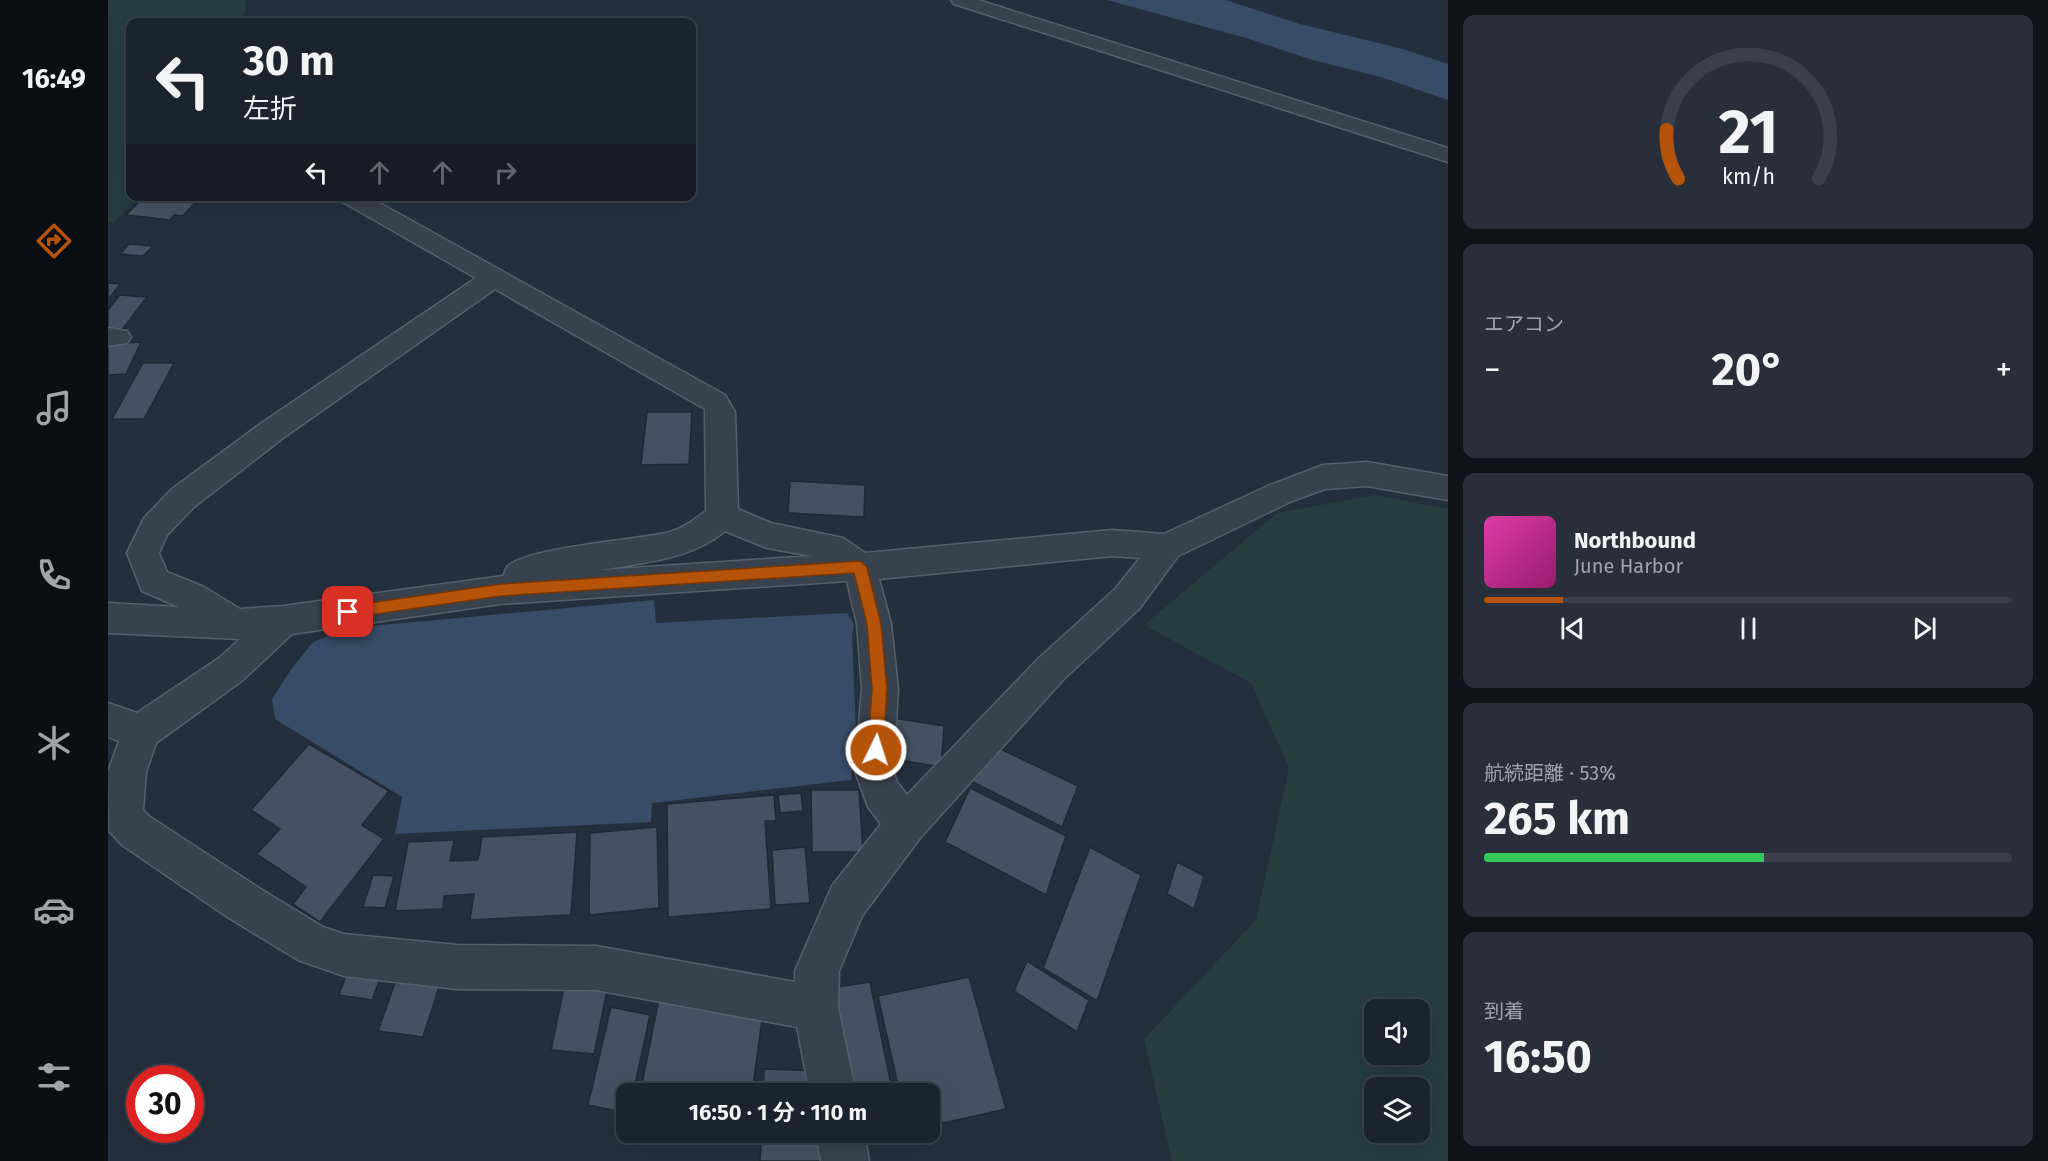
<!DOCTYPE html>
<html lang="ja">
<head>
<meta charset="utf-8">
<style>
	body { margin:0; font-family:"Fira Sans","Noto Sans JP",sans-serif; background:#282f3a; color:#f1f3f6; height:100vh; display:flex; flex-direction:column; font-size:22px; white-space:nowrap }
	* { box-sizing:border-box; margin:0 }
	p { font-size:20px; color:#a0a4aa }
	.icon { flex:none; width:33px; height:33px; fill:none; stroke:currentColor; stroke-width:2; stroke-linecap:round; stroke-linejoin:round }
	.map { position:relative; flex:1; overflow:hidden }
	.side { display:flex; flex-direction:column; gap:15px; padding:15px; background:#0f1319; width:600px }
	.side>* { flex:none }
	.hud { position:absolute; left:18px; top:18px; width:570px; height:183px; border-radius:12px; box-shadow:0 6px 24px #0002,0 0 0 2px #39404a; background:#1b232e; color:#f1f3f6; overflow:hidden }
	.fabs { position:absolute; left:1256px; top:999px; display:grid; gap:12px }
	.fabs a { display:grid; place-items:center; width:66px; height:66px; border-radius:12px; background:#1b232e; box-shadow:0 6px 24px #0002,0 0 0 2px #39404a; font-size:30px }
	.speed { position:absolute; left:18px; top:1065px; display:flex; gap:12px; font-size:30px; font-weight:700; text-align:center }
	.speed>* { display:grid; place-content:center; width:78px; height:78px; border-radius:50%; background:#1b232e; box-shadow:0 6px 24px #0002,0 0 0 2px #39404a; line-height:1 }
	.speed .limit { border:9px solid #d22; background:#fff; color:#111 }
	.pin { position:absolute; display:grid; place-items:center; width:51px; height:51px; color:#fff; margin:-26px; border-radius:12px; box-shadow:0 3px 9px #0006 }
	.me { position:absolute; width:66px; margin:-33px; rotate:4deg; stroke-linejoin:round; filter:drop-shadow(0 0 4px #0008) }
	.turn { display:flex; align-items:center; gap:21px; height:126px; padding:0 18px; font-size:27px }
	.turn .icon { width:78px; height:78px; stroke-width:2.5 }
	.turn b { display:block; font-size:42px; line-height:51px }
	.lanes { display:flex; align-items:center; height:57px; padding:0 18px; background:#0003; justify-content:center; gap:30px; direction:ltr }
	.lanes .off { opacity:.35 }
	.big { font-size:45px; font-weight:700; line-height:1.1 }
	.side .widget { flex:1; display:flex; flex-direction:column; justify-content:center; gap:9px; min-width:0; padding:0 21px; border-radius:12px; background:#282f3a }
	.side .dial { align-items:center; gap:0 }
	.dial svg { height:156px; overflow:visible; fill:none; stroke:#39404a; stroke-width:7; stroke-linecap:round; text-anchor:middle }
	.dial text { fill:#f1f3f6; stroke:none }
	.song { display:flex; align-items:center; gap:18px }
	.cover { width:72px; height:72px; border-radius:9px; background:linear-gradient(135deg,hsl(320 70% 55%),hsl(320 70% 35%)) }
	.played { height:6px; border-radius:3px; background:linear-gradient(90deg,#b45309 15%,#39404a 15%) }
	.keys { display:flex; justify-content:space-around; direction:ltr }
	.heat { display:flex; justify-content:space-between; align-items:center; font-size:33px; direction:ltr }
	.charge { height:9px; border-radius:4px; background:linear-gradient(90deg,#34c759 53%,#39404a 0) }
	.trip { position:absolute; left:508px; top:1083px; width:324px; height:60px; border-radius:12px; background:#1b232e; box-shadow:0 6px 24px #0002,0 0 0 2px #39404a; font-weight:700; line-height:60px; text-align:center }
	main { display:flex; flex:1; min-height:0 }
	.tab-bar { display:flex; flex-direction:column; width:108px; justify-content:space-around; align-items:center; background:#0b0e12; color:#a0a4aa }
	.tab-bar .icon { width:42px; height:42px }
	.tab-bar .current { color:#b45309 }
	.tab-bar b { font-size:27px; color:#f1f3f6 }
	.map>svg:first-child { display:block }
</style>
</head>
<body>
<main>
<nav class="tab-bar">
<b>16:49</b>
<svg class="icon current" aria-label="directions" viewBox="0 0 24 24"><path d="M12 3l9 9-9 9-9-9zM9 14v-3h6M13 9l2 2-2 2"/></svg>
<svg class="icon" aria-label="music" viewBox="0 0 24 24"><path d="M9 18V5l10-2v13"/><circle cx="6" cy="18" r="3"/><circle cx="16" cy="16" r="3"/></svg>
<svg class="icon" aria-label="phone" viewBox="0 0 24 24"><path d="M5 4h4l2 5-3 2q2 4 5 5l2-3 5 2v4C11 20 4 13 5 4z"/></svg>
<svg class="icon" aria-label="climate" viewBox="0 0 24 24"><path d="M12 3v18M4 7l16 10M4 17L20 7"/></svg>
<svg class="icon" aria-label="car" viewBox="0 0 24 24"><path d="M5 17H2v-5l4-1 3-4h7l3 4 3 1v5h-3M9 17h6M6 11h13"/><circle cx="7" cy="17" r="2"/><circle cx="17" cy="17" r="2"/></svg>
<svg class="icon" aria-label="filters" viewBox="0 0 24 24"><path d="M4 7h16M4 17h16"/><circle cx="9" cy="7" r="2"/><circle cx="15" cy="17" r="2"/></svg>
</nav>
<div class="map">
<svg width="1340" height="1161" viewBox="0 0 1340 1161">
	<rect width="100%" height="100%" fill="#242f3e"/>
	<g fill="#263c3f" fill-rule="evenodd">
		<polygon points="0,0 137,0 138,10 133,22 22,22 22,196 32,197 6,222 0,223"/>
		<path d="M1267,495L1340,509V1161H1064L1036,1039L1148,920L1181,768L1143,683L1036,625L1169,513ZM1266,1010H1311V1054H1266ZM1266,1088H1311V1132H1266Z"/>
	</g>
	<g fill="#394c67">
		<polygon points="999,0 1117,0 1192,24 1295,49 1340,64 1340,100 1273,77 1205,60 1138,38"/>
		<polygon points="546,600 548,623 739,613 746,624 744,636 748,734 743,780 544,803 543,822 287,834 294,797 167,719 164,699 182,671 205,642 241,628"/>
	</g>
	<g fill="#455162" stroke="#1f2835" stroke-width="1.5">
		<polygon points="37,196 51,197 93,196 75,216 66,215 62,220 18,215"/>
		<polygon points="21,244 45,246 35,256 12,254"/>
		<polygon points="0,283 12,284 0,300"/>
		<polygon points="12,295 39,297 13,331 0,330 0,310"/>
		<polygon points="33,342 18,374 0,375 0,344"/>
		<polygon points="35,363 66,363 36,419 4,419"/>
		<polygon points="539,412 584,412 581,464 533,465"/>
		<polygon points="682,481 757,485 756,517 680,513"/>
		<polygon points="785,718 836,726 833,767 780,758"/>
		<polygon points="880,743 970,786 954,827 863,781"/>
		<polygon points="201,744 281,791 254,825 276,839 212,922 185,904 198,887 149,854 172,829 143,810"/>
		<polygon points="862,788 958,836 938,895 837,842"/>
		<polygon points="703,790 751,790 755,852 704,852"/>
		<polygon points="693,793 695,811 672,813 670,795"/>
		<polygon points="666,795 668,821 657,821 663,909 560,917 559,804"/>
		<polygon points="549,827 551,908 481,915 482,833"/>
		<polygon points="469,832 463,915 362,920 366,894 336,896 335,909 287,911 300,842 346,840 342,861 370,860 374,837"/>
		<polygon points="697,847 702,903 667,905 664,850"/>
		<polygon points="982,847 1033,875 989,1001 935,968"/>
		<polygon points="1069,862 1096,876 1086,909 1059,894"/>
		<polygon points="265,875 286,876 277,908 255,907"/>
		<polygon points="919,961 981,1000 969,1032 906,991"/>
		<polygon points="241,967 274,973 264,1000 231,995"/>
		<polygon points="861,977 898,1109 822,1126 822,1094 792,1094 770,996"/>
		<polygon points="288,980 331,987 315,1037 270,1031"/>
		<polygon points="762,982 783,1084 741,1092 723,988"/>
		<polygon points="456,988 499,991 486,1054 443,1050"/>
		<polygon points="552,994 655,1012 644,1094 557,1094 533,1089"/>
		<polygon points="503,1007 542,1015 525,1094 519,1094 519,1113 480,1105"/>
		<polygon points="656,1069 713,1071 713,1094 655,1094"/>
		<polygon points="654,1132 712,1132 712,1161 652,1161"/>
	</g>
	<g fill="none" stroke-linecap="round" stroke-linejoin="round">
		<defs>
			<g id="minor">
				<polygon points="843,0 870,0 1340,148 1340,162 846,4"/>
				<path d="M230,196H259L617,395L627,412L630,509L663,523L735,538L757,553L1004,530L1056,534L1162,485L1215,465L1259,462L1340,476V500L1259,486L1217,489L1184,501L1070,556L1031,609L955,680L812,838L754,916L731,971L730,1008L748,1094H702L689,1027L488,990L349,989L236,976L190,960L121,918L14,845L1,831L0,772L11,741L0,737V703L29,713L111,658L132,639L0,633V603L71,607L34,591L19,553L36,518L64,489L155,422L368,278L233,201ZM387,289L597,409L598,511C587,519 576,528 562,532C531,540 418,547 399,567C397,570 397,573 395,576L175,606L132,609L94,586L59,572L51,553L59,535L86,507L175,438ZM617,531L659,548L704,556L493,570C536,562 582,560 617,531ZM1004,556L1032,558L1007,589L931,658L799,795L789,782L785,771L790,689L783,624L771,579ZM739,581L749,624L754,689L747,771L760,807L773,824L724,886L687,971V982L488,946L349,945L236,934L215,927L151,888L42,817L35,810L38,772L48,743L135,680L184,634L392,604Z"/>
				<polygon points="0,328 19,331 23,337 19,343 0,346"/>
				<polygon points="708,1132 756,1132 761,1161 713,1161"/>
			</g>
		</defs>
		<use href="#minor" stroke="#565f6c" stroke-width="3"/>
		<use href="#minor" fill="#38414e" fill-rule="evenodd"/>
	</g>
	<polygon fill="#b45309" stroke="#753606" stroke-width="1.5" points="752,561 759,567 773,624 779,689 775,750 773,756 768,758 762,756 760,750 764,689 759,624 746,573 393,596 240,618 235,616 233,612 235,607 240,606 393,584"/>
</svg>
<div class="fabs">
<a><svg class="icon" aria-label="sound" viewBox="0 0 24 24"><path d="M4 9h4l5-4v14l-5-4H4zM17 9q2 3 0 6"/></svg></a>
<a><svg class="icon" aria-label="layers" viewBox="0 0 24 24"><path d="M12 4l9 5-9 5-9-5zM3 14l9 5 9-5"/></svg></a>
</div>
<div class="speed"><div class="limit">30</div></div>
<div class="pin" style="left:240px;top:612px;background:#d93025"><svg class="icon" aria-label="arrive" viewBox="0 0 24 24"><path d="M6 21V4h12l-3 4 3 4H6"/></svg></div>
<svg class="me" style="left:768px;top:750px" viewBox="-20 -20 40 40"><circle r="17" fill="#b45309" stroke="#fff" stroke-width="3"/><path d="M0-11L8 9 0 5-8 9z" fill="#fff"/></svg>
<div class="trip">16:50 · 1 分 · 110 m</div>
<div class="hud">
<div class="turn"><svg class="icon" aria-label="left" viewBox="0 0 24 24"><path d="M17 20v-9H6M10 6l-5 5 5 5"/></svg><div><b>30 m</b>左折</div></div>
<div class="lanes"><svg class="icon" aria-label="left" viewBox="0 0 24 24"><path d="M17 20v-9H6M10 6l-5 5 5 5"/></svg><svg class="icon off" aria-label="ahead" viewBox="0 0 24 24"><path d="M12 20V5M6 11l6-6 6 6"/></svg><svg class="icon off" aria-label="ahead" viewBox="0 0 24 24"><path d="M12 20V5M6 11l6-6 6 6"/></svg><svg class="icon off" aria-label="right" viewBox="0 0 24 24"><path d="M7 20v-9h11M14 6l5 5-5 5"/></svg></div>
</div>
</div>
<section class="side">
<div class="widget dial"><svg viewBox="0 0 100 80">
<path d="M14 69A42 42 0 1 1 86 69"/>
<path d="M14 69A42 42 0 0 1 8 44" stroke="#b45309"/>
<text x="50" y="56" font-size="32" font-weight="700">21</text>
<text x="50" y="72" font-size="11">km/h</text>
</svg></div>
<div class="widget"><p>エアコン</p>
<div class="heat"><a>−</a><b class="big">20°</b><a>+</a></div>
</div>
<div class="widget">
<div class="song"><i class="cover"></i><div><b>Northbound</b><p>June Harbor</p></div></div>
<div class="played"></div>
<div class="keys"><svg class="icon" aria-label="previous" viewBox="0 0 24 24"><path d="M18 5L8 12l10 7zM5 5v14"/></svg><svg class="icon" aria-label="pause" viewBox="0 0 24 24"><path d="M8 5v14M16 5v14"/></svg><svg class="icon" aria-label="next" viewBox="0 0 24 24"><path d="M6 5l10 7-10 7zM19 5v14"/></svg></div>
</div>
<div class="widget"><p>航続距離 · 53%</p><b class="big">265 km</b><div class="charge"></div></div>
<div class="widget"><p>到着</p><b class="big">16:50</b></div>
</section>
</main>
</body>
</html>
